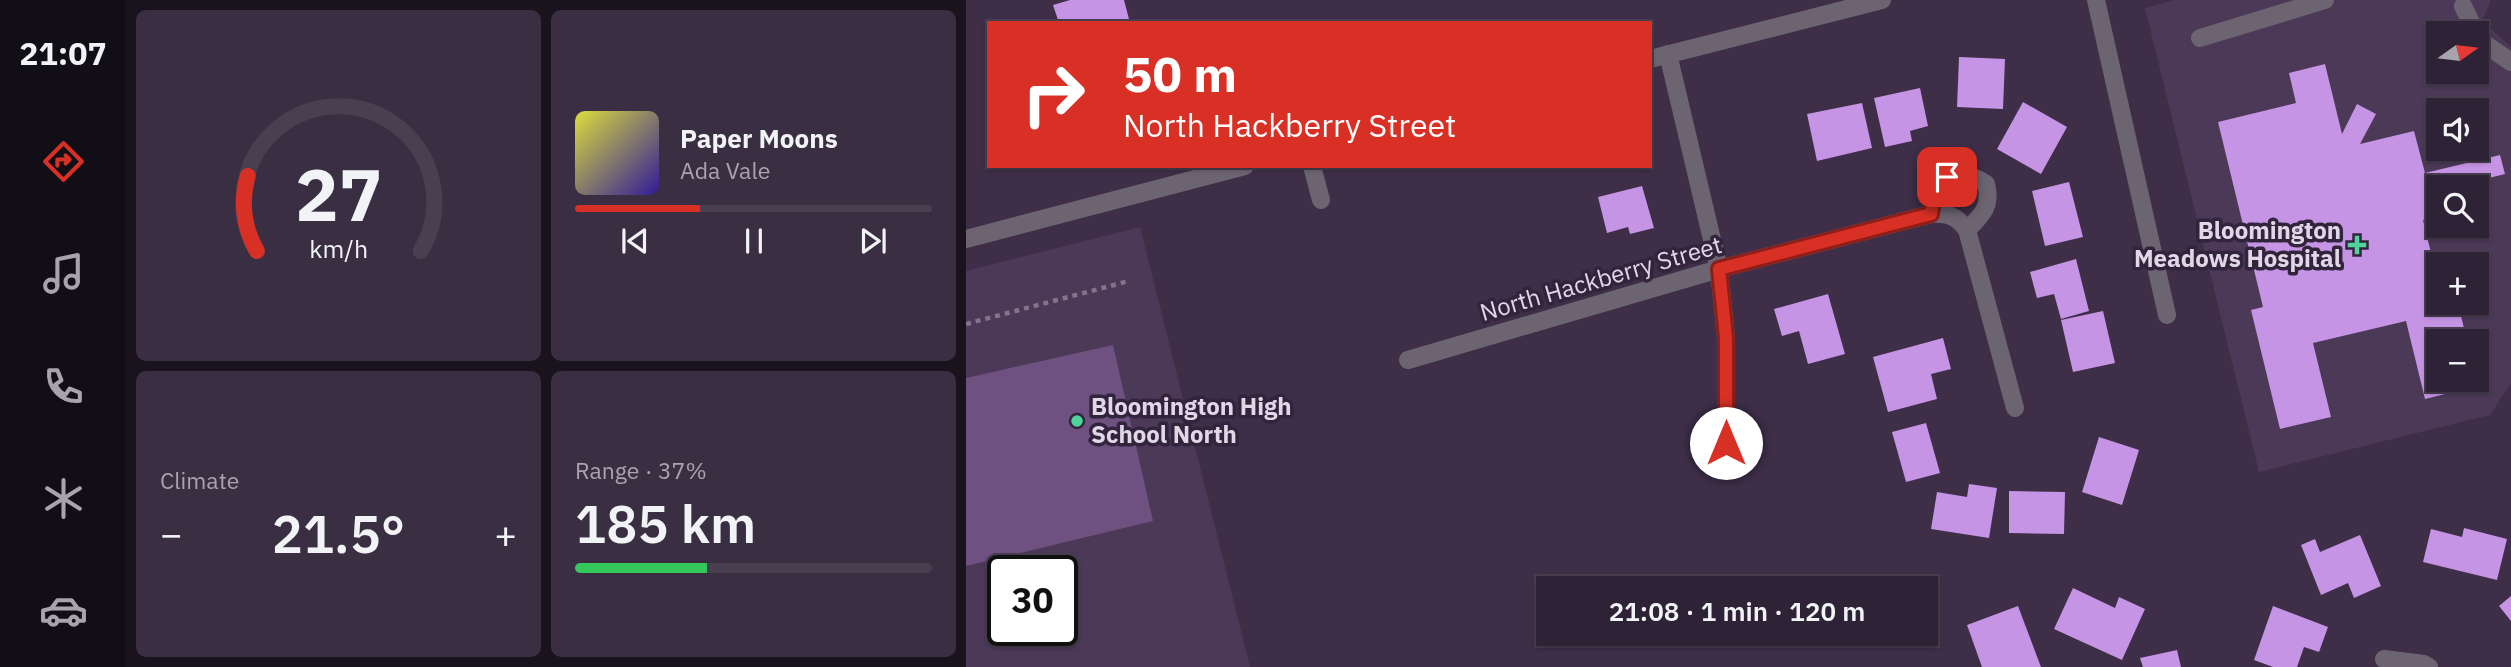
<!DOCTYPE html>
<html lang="en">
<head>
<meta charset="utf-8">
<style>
	body { margin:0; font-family:"IBM Plex Sans",sans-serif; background:#3a2f42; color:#f1f3f6; height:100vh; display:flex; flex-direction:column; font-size:26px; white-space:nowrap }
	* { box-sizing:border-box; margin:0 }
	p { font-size:23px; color:#a7a4ad }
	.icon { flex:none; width:38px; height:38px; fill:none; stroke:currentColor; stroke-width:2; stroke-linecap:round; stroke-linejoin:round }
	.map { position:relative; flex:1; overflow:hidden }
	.sheet { display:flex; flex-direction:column; gap:10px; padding:10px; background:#19131e; width:840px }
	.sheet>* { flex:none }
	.hud { position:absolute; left:21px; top:21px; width:665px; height:147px; border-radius:0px; box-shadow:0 2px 5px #0004,0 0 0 2px #493f51; background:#d93025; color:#fff; overflow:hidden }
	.needle { width:46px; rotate:76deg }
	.tools { position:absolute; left:1460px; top:21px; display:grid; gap:14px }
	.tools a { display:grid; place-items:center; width:63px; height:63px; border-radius:0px; background:#2e2236; box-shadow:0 2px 5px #0004,0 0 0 2px #493f51; font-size:35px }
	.speed { position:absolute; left:21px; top:555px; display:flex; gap:14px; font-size:35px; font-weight:700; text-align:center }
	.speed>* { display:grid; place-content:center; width:91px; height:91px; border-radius:50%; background:#2e2236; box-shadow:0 2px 5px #0004,0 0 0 2px #493f51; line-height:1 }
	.speed .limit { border:4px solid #111; border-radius:10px; background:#fff; color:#111 }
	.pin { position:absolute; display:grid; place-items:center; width:60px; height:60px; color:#fff; margin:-30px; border-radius:14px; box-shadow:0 4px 10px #0006 }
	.me { position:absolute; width:77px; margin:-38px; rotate:0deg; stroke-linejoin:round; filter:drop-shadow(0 0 5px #0008) }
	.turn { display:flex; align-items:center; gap:24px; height:147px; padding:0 21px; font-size:32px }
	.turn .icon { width:91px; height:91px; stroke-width:2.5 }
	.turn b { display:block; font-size:49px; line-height:60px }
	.big { font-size:52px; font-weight:600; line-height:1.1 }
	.sheet .tile { flex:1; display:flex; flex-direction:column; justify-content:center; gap:10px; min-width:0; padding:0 24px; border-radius:10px; background:#3a2f42 }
	.sheet .dial { align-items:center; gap:0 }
	.dial svg { height:182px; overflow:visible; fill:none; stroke:#493f51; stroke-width:7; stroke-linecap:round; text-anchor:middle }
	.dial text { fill:#f1f3f6; stroke:none }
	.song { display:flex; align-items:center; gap:21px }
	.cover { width:84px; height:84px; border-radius:10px; background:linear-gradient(135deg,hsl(60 70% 55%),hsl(250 70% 35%)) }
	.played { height:7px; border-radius:4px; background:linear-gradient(90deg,#d93025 35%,#493f51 35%) }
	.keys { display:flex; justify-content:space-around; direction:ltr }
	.heat { display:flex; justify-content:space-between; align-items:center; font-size:38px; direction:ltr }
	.charge { height:10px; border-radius:5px; background:linear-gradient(90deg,#34c759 37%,#493f51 0) }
	.sheet .tiles { flex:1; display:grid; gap:10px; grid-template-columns:repeat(2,1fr) }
	.trip { position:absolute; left:570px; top:576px; width:402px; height:70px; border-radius:0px; background:#2e2236; box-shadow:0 2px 5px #0004,0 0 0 2px #493f51; font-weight:600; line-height:70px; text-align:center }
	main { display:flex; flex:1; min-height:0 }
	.dock { display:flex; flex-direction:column; width:126px; justify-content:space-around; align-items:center; background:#120e16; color:#a7a4ad }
	.dock .icon { width:49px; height:49px }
	.dock .active { color:#d93025 }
	.dock b { font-size:32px; color:#f1f3f6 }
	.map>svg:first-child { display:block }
</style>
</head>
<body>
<main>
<nav class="dock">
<b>21:07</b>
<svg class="icon active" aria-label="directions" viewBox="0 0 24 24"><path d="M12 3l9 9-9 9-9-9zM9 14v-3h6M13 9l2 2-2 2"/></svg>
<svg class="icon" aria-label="music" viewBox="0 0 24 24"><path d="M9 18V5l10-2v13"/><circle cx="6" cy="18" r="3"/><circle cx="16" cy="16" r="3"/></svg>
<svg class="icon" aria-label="phone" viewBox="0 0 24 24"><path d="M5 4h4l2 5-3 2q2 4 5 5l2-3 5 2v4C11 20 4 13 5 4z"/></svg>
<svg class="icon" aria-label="climate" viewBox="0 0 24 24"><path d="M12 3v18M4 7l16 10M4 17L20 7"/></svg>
<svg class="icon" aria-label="car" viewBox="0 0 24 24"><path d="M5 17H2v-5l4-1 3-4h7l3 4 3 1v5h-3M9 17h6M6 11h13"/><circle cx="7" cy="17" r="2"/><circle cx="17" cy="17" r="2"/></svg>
</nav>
<section class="sheet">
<div class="tiles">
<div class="tile dial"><svg viewBox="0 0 100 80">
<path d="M14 69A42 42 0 1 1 86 69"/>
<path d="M14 69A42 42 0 0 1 10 36" stroke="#d93025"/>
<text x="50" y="56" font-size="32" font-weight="700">27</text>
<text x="50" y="72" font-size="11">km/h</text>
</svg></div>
<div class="tile">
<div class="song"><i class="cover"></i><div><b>Paper Moons</b><p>Ada Vale</p></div></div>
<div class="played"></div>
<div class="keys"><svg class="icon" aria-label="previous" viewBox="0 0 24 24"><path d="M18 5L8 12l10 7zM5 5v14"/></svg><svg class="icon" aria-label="pause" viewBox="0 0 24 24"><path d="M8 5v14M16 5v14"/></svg><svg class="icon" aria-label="next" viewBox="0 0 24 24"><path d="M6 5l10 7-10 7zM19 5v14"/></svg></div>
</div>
<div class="tile"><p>Climate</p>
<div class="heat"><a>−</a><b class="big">21.5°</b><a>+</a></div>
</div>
<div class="tile"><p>Range · 37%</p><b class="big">185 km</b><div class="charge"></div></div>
</div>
</section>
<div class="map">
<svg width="1545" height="667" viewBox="0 0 1545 667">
	<rect width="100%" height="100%" fill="#3e2e48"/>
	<g fill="#4b3957" fill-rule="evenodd">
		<path d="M1208,0H1525L1516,21L1545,47V383L1524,415L1293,472L1179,8ZM1472,33H1510V72H1472ZM1472,110H1510V149H1472ZM1472,187H1510V226H1472ZM1472,264H1510V303H1472ZM1472,341H1510V380H1472Z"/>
		<path d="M174,227L284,667H0V271ZM37,570H96V630H37Z"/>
	</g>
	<polygon fill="#6e5180" points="147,345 187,521 0,566 0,378"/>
	<g fill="#c594e5">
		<polygon points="104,0 158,0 164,23 93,23 87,5"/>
		<polygon points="993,57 1039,59 1037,109 991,107"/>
		<polygon points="1359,64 1376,134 1391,104 1410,114 1394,144 1448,131 1459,173 1534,155 1539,174 1487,187 1472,187 1472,191 1463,193 1469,217 1457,220 1466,257 1480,254 1482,264 1472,264 1472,303 1492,303 1501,341 1472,341 1472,380 1510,380 1512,386 1459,399 1440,321 1347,343 1365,417 1314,429 1285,310 1297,307 1252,122 1330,103 1323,73"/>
		<polygon points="954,88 962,126 944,131 946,141 919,147 908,98"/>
		<polygon points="1057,102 1101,127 1075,174 1031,149"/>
		<polygon points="896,103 906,148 851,161 841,114"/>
		<polygon points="1103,182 1117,237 1079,246 1066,191"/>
		<polygon points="676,186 688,228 664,234 662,227 641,233 632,197"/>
		<polygon points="1110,259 1123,311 1095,319 1088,294 1071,298 1064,272"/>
		<polygon points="862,294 879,354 842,364 833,331 816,336 808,309"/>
		<polygon points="1137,311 1149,363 1107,372 1095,320"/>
		<polygon points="977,338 985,369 965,374 971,399 922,412 907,357"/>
		<polygon points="960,423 974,473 940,482 926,432"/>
		<polygon points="1133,437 1173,450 1156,505 1116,492"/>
		<polygon points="1003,484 1031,488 1023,538 965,529 971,492 1001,497"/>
		<polygon points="1043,491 1099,492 1098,534 1043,533"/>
		<polygon points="1498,528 1541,539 1531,580 1457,562 1465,529 1496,537"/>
		<polygon points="1394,535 1415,586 1388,598 1382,583 1355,595 1335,545 1349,539 1354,552"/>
		<polygon points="1107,588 1149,608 1153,597 1179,609 1156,660 1088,629"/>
		<polygon points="1545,596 1545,621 1533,606"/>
		<polygon points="1052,606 1075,667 1016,667 1001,625"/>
		<polygon points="1307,606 1362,627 1353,652 1338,647 1331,667 1307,667 1288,660"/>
		<polygon points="1211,650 1215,667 1177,667 1174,658"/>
	</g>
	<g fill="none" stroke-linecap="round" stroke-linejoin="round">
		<polyline stroke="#82758a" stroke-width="4.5" stroke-dasharray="5 5" stroke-linecap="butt" points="0,324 163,281"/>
		<g stroke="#6c6571" stroke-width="18">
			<polyline points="1130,0 1201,315"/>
			<polyline points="1497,6 1510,33"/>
			<polyline points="1510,34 1513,40 1545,62"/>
			<polyline points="1234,38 1359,0"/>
			<polyline points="702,54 753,269 760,338 760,443"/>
			<polyline points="684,59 916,0"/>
			<polyline points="346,166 355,200"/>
			<path d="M965,214C966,205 966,193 970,186C980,167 1007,175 1020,184C1026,206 1016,215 1001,230"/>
			<polyline points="0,239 279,166"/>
			<path d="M442,360L753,269L965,214C982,213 991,216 1001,230L1049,408"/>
			<polyline points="1418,659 1458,664 1463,667"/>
		</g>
	</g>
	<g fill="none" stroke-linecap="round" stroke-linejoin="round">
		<defs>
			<polyline id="route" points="760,443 760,338 753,269 965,214 969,187 981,177"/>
		</defs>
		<use href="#route" stroke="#8d1f18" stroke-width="18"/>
		<use href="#route" stroke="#d93025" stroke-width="12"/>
	</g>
	<g fill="#4ed39a" stroke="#33243d" stroke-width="2.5">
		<path d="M1387.5 234.5h7v7h7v7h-7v7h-7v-7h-7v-7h7z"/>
		<circle cx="111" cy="421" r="7"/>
	</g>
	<g text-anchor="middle" stroke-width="7" stroke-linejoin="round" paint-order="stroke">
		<g font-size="24" font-weight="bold" fill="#e1d7e7" stroke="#33243d" text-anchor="end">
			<text x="1375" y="239">Bloomington<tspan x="1375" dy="28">Meadows Hospital</tspan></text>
			<text x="125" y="415" text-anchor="start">Bloomington High<tspan x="125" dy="28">School North</tspan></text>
		</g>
		<g font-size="24" fill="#e1d7e7" stroke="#33243d">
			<text transform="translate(635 279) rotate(-16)" y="8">North Hackberry Street</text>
		</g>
	</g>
</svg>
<div class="tools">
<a><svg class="needle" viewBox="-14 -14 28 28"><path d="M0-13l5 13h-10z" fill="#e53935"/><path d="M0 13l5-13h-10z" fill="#a7a4ad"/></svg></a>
<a><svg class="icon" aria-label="sound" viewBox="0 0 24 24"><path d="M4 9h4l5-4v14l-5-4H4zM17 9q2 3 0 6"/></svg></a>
<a><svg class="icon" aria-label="search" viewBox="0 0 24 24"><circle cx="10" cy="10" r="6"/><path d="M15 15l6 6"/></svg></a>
<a>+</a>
<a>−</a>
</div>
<div class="speed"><div class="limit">30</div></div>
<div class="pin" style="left:981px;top:177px;background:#d93025"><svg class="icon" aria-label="arrive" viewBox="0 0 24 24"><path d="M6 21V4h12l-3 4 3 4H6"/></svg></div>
<svg class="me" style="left:760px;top:443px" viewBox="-20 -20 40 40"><circle r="19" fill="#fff"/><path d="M0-13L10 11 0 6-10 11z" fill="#d93025"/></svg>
<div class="trip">21:08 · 1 min · 120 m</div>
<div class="hud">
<div class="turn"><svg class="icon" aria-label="right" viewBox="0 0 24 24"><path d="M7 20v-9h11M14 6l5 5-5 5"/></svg><div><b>50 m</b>North Hackberry Street</div></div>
</div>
</div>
</main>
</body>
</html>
